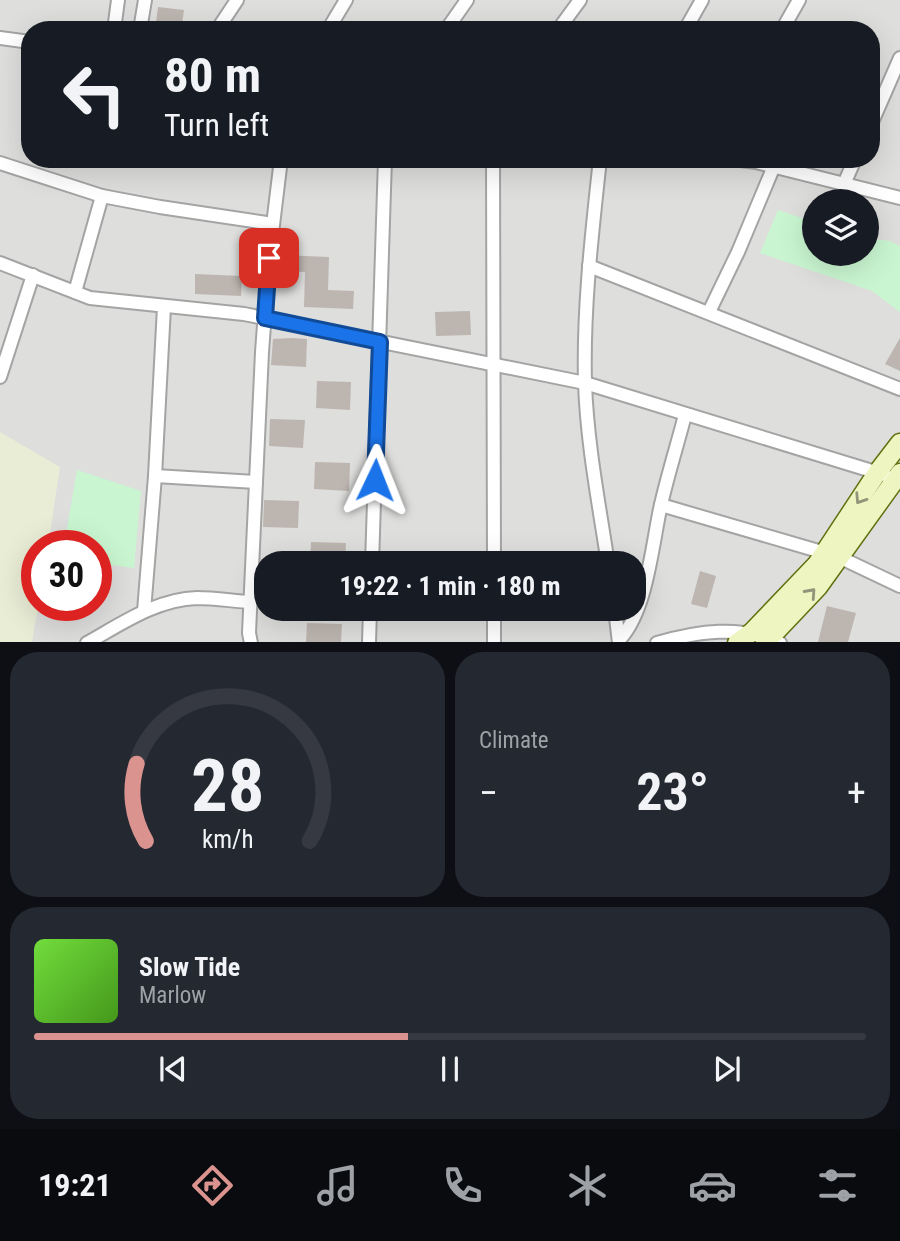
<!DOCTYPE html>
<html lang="en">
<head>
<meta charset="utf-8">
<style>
	body { margin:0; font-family:"Roboto Condensed",sans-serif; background:#242831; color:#f1f3f6; height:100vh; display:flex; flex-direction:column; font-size:26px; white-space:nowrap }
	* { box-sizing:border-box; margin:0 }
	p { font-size:23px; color:#9ea1a6 }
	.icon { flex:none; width:38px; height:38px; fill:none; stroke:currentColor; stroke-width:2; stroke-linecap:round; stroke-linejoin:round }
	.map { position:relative; height:642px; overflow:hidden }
	.sheet { display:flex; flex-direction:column; gap:10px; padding:10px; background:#0d0f14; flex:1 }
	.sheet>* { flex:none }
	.banner { position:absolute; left:21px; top:21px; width:859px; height:147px; border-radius:28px; box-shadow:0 7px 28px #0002; background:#171b24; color:#f1f3f6; overflow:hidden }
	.buttons { position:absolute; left:802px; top:189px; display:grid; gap:14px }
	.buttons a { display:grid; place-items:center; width:77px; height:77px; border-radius:50%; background:#171b24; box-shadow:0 7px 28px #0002; font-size:35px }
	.speed { position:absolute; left:21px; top:530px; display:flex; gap:14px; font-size:35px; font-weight:700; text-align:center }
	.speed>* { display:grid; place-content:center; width:91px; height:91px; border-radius:50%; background:#171b24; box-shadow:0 7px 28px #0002; line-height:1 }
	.speed .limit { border:10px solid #d22; background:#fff; color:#111 }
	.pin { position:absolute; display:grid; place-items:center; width:60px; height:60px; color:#fff; margin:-30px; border-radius:14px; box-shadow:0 4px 10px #0006 }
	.me { position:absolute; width:77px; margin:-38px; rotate:2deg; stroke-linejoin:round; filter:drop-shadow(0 0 5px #0008) }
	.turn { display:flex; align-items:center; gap:24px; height:147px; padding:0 28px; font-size:32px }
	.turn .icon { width:91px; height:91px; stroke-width:2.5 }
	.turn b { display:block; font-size:49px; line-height:60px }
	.big { font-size:52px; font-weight:700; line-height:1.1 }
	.sheet .tile { flex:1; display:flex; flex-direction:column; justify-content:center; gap:10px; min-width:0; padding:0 24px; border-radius:28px; background:#242831 }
	.sheet .dial { align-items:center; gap:0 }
	.dial svg { height:182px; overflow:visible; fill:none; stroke:#363941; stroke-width:7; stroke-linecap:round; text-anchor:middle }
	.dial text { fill:#f1f3f6; stroke:none }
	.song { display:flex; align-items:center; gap:21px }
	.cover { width:84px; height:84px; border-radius:10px; background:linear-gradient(135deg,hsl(100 70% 55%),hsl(100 70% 35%)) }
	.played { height:7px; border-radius:4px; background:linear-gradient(90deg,#db938f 45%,#363941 45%) }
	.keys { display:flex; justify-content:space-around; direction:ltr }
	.heat { display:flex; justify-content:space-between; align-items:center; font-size:38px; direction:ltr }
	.sheet .tiles { flex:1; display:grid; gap:10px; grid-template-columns:1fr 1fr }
	.tile:last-child { grid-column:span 2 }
	.trip { position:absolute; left:254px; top:551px; width:392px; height:70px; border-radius:28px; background:#171b24; box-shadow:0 7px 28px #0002; font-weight:700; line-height:70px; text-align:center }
	.tab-bar { display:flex; height:112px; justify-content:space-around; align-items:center; background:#090b0e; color:#9ea1a6 }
	.tab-bar .icon { width:49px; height:49px }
	.tab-bar .selected { color:#db938f }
	.tab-bar b { font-size:32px; color:#f1f3f6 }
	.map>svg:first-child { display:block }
</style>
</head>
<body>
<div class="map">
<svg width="900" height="643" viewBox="0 0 900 643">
	<rect width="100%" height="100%" fill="#f0eee8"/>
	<path fill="#dededd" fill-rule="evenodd" d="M0,0H900V642H0ZM30,30H872V159H30ZM814,201H866V254H814ZM37,546H96V606H37ZM266,564H634V609H266Z"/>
	<polygon fill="#e9edd5" points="0,432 60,467 48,546 37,546 38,606 32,642 0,642"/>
	<g fill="#c9f6d0">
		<polygon points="778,210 814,222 814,254 866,254 866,238 890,241 900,246 900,312 872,291 760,253"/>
		<polygon points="77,470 141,491 134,568 96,563 96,546 64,546"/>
	</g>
	<g fill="#bdb6b0">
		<polygon points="158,7 184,10 181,30 155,30"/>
		<polygon points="281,255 329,257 328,290 354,291 353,309 304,307 305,272 281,271"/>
		<polygon points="195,274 242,276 241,296 195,294"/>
		<polygon points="470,311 471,335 436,336 435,312"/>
		<polygon points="292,338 307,339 306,367 271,365 273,339"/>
		<polygon points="900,338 900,371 885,364"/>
		<polygon points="317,381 351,382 350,410 316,408"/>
		<polygon points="270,419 305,420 303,448 269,446"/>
		<polygon points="315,462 350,463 349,491 314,489"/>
		<polygon points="264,500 299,501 298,528 263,527"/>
		<polygon points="311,542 346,543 345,564 310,564"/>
		<polygon points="700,571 716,576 707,608 691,604"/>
		<polygon points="827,606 856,613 848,642 818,642"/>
		<polygon points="307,623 342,624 341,642 306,642"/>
	</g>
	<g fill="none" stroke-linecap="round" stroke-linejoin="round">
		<defs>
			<g id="street">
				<polyline points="114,30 118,0"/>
				<polyline points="140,30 145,0"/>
				<polyline points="217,30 237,0"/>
				<polyline points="328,30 346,0"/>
				<polyline points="446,30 467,0"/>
				<polyline points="558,30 580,0"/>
				<polyline points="685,30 702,0"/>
				<polyline points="782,30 799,0"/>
				<polyline points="0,38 30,42"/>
				<polyline points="872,122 900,58"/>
				<polyline points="493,159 494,564"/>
				<path d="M600,159C592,233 583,309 585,383C587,443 599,504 608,564"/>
				<polyline points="733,159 756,162 900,198"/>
				<polyline points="0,163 102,196 160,207 273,224"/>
				<polyline points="844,184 855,159"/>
				<polyline points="0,263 90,298 244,314 585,383 885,475"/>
				<polyline points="589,266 900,389"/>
				<polyline points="75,292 102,196"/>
				<polyline points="709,312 738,252 774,166"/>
				<polyline points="0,377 33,275"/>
				<polyline points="155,476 256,482"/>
				<polyline points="661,505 839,557 900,586"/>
				<polyline points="372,564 385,159"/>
				<polyline points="615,609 619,643"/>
				<polyline points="144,611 155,476 164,307"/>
				<path d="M619,640C646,613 652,547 660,509C667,477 677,446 685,415"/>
				<path d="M87,643C121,624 157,599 197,598C215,598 233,601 251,602"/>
				<polyline points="251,643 249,633 262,352 269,258 281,159"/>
				<polyline points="369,643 370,609"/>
				<polyline points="494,643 494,609"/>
				<path d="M657,643C699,631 739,625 780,643"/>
			</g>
			<g id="secondary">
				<polyline points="737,643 752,632 817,564 877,473 900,443"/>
				<polyline points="765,643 818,587 900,473"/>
			</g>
		</defs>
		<use href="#street" stroke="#a4a4a4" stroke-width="16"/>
		<use href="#secondary" stroke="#5f710e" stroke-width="21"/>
		<use href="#street" stroke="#fff" stroke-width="12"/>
		<use href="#secondary" stroke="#eff5c1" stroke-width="18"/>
	</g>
	<defs><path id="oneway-chevron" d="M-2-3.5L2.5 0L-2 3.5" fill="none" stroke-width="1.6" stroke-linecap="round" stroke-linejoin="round" transform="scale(1.75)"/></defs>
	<g stroke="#929579">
		<use href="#oneway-chevron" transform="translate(860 499) rotate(123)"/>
		<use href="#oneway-chevron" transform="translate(811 593) rotate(-48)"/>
	</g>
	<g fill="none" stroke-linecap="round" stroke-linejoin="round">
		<defs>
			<polyline id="route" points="269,258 265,318 380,342 375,480"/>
		</defs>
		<use href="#route" stroke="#114b97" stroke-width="18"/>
		<use href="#route" stroke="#1a73e8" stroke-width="12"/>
	</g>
</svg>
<div class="buttons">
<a><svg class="icon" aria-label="layers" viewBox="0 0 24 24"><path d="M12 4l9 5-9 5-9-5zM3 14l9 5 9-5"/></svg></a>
</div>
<div class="speed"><div class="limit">30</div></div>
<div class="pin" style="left:269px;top:258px;background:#d93025"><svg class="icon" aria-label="arrive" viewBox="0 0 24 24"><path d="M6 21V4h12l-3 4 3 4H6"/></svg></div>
<svg class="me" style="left:375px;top:480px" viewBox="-20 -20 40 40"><path d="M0-17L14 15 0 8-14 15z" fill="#1a73e8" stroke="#fff" stroke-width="4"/></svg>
<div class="trip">19:22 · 1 min · 180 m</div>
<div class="banner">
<div class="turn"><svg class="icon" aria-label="left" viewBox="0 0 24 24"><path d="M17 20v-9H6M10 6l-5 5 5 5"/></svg><div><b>80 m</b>Turn left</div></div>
</div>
</div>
<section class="sheet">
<div class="tiles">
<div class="tile dial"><svg viewBox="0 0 100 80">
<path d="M14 69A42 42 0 1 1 86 69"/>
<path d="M14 69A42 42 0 0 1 10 35" stroke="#db938f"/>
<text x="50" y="56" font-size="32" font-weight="700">28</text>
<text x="50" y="72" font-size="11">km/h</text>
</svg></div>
<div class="tile"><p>Climate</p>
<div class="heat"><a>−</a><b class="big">23°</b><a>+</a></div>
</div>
<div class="tile">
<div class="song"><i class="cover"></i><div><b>Slow Tide</b><p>Marlow</p></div></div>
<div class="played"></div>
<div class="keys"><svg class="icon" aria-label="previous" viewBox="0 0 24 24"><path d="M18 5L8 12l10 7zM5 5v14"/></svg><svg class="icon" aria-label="pause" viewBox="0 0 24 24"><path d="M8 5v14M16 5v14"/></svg><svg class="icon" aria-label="next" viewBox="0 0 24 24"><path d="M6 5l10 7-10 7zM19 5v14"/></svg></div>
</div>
</div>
</section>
<nav class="tab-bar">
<b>19:21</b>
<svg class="icon selected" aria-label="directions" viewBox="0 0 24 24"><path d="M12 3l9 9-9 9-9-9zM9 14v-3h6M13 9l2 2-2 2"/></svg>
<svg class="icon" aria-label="music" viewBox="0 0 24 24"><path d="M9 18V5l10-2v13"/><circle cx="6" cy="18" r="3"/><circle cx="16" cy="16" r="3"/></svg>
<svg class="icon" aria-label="phone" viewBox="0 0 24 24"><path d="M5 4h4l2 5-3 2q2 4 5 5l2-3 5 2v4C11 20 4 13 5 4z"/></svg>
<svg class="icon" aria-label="climate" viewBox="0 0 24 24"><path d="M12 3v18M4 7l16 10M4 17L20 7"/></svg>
<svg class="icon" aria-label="car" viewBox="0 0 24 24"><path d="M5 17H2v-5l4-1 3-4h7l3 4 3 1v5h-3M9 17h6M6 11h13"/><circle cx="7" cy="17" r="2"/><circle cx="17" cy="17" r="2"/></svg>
<svg class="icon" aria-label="filters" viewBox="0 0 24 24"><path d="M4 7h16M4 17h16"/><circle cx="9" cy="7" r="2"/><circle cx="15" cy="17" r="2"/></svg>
</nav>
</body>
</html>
